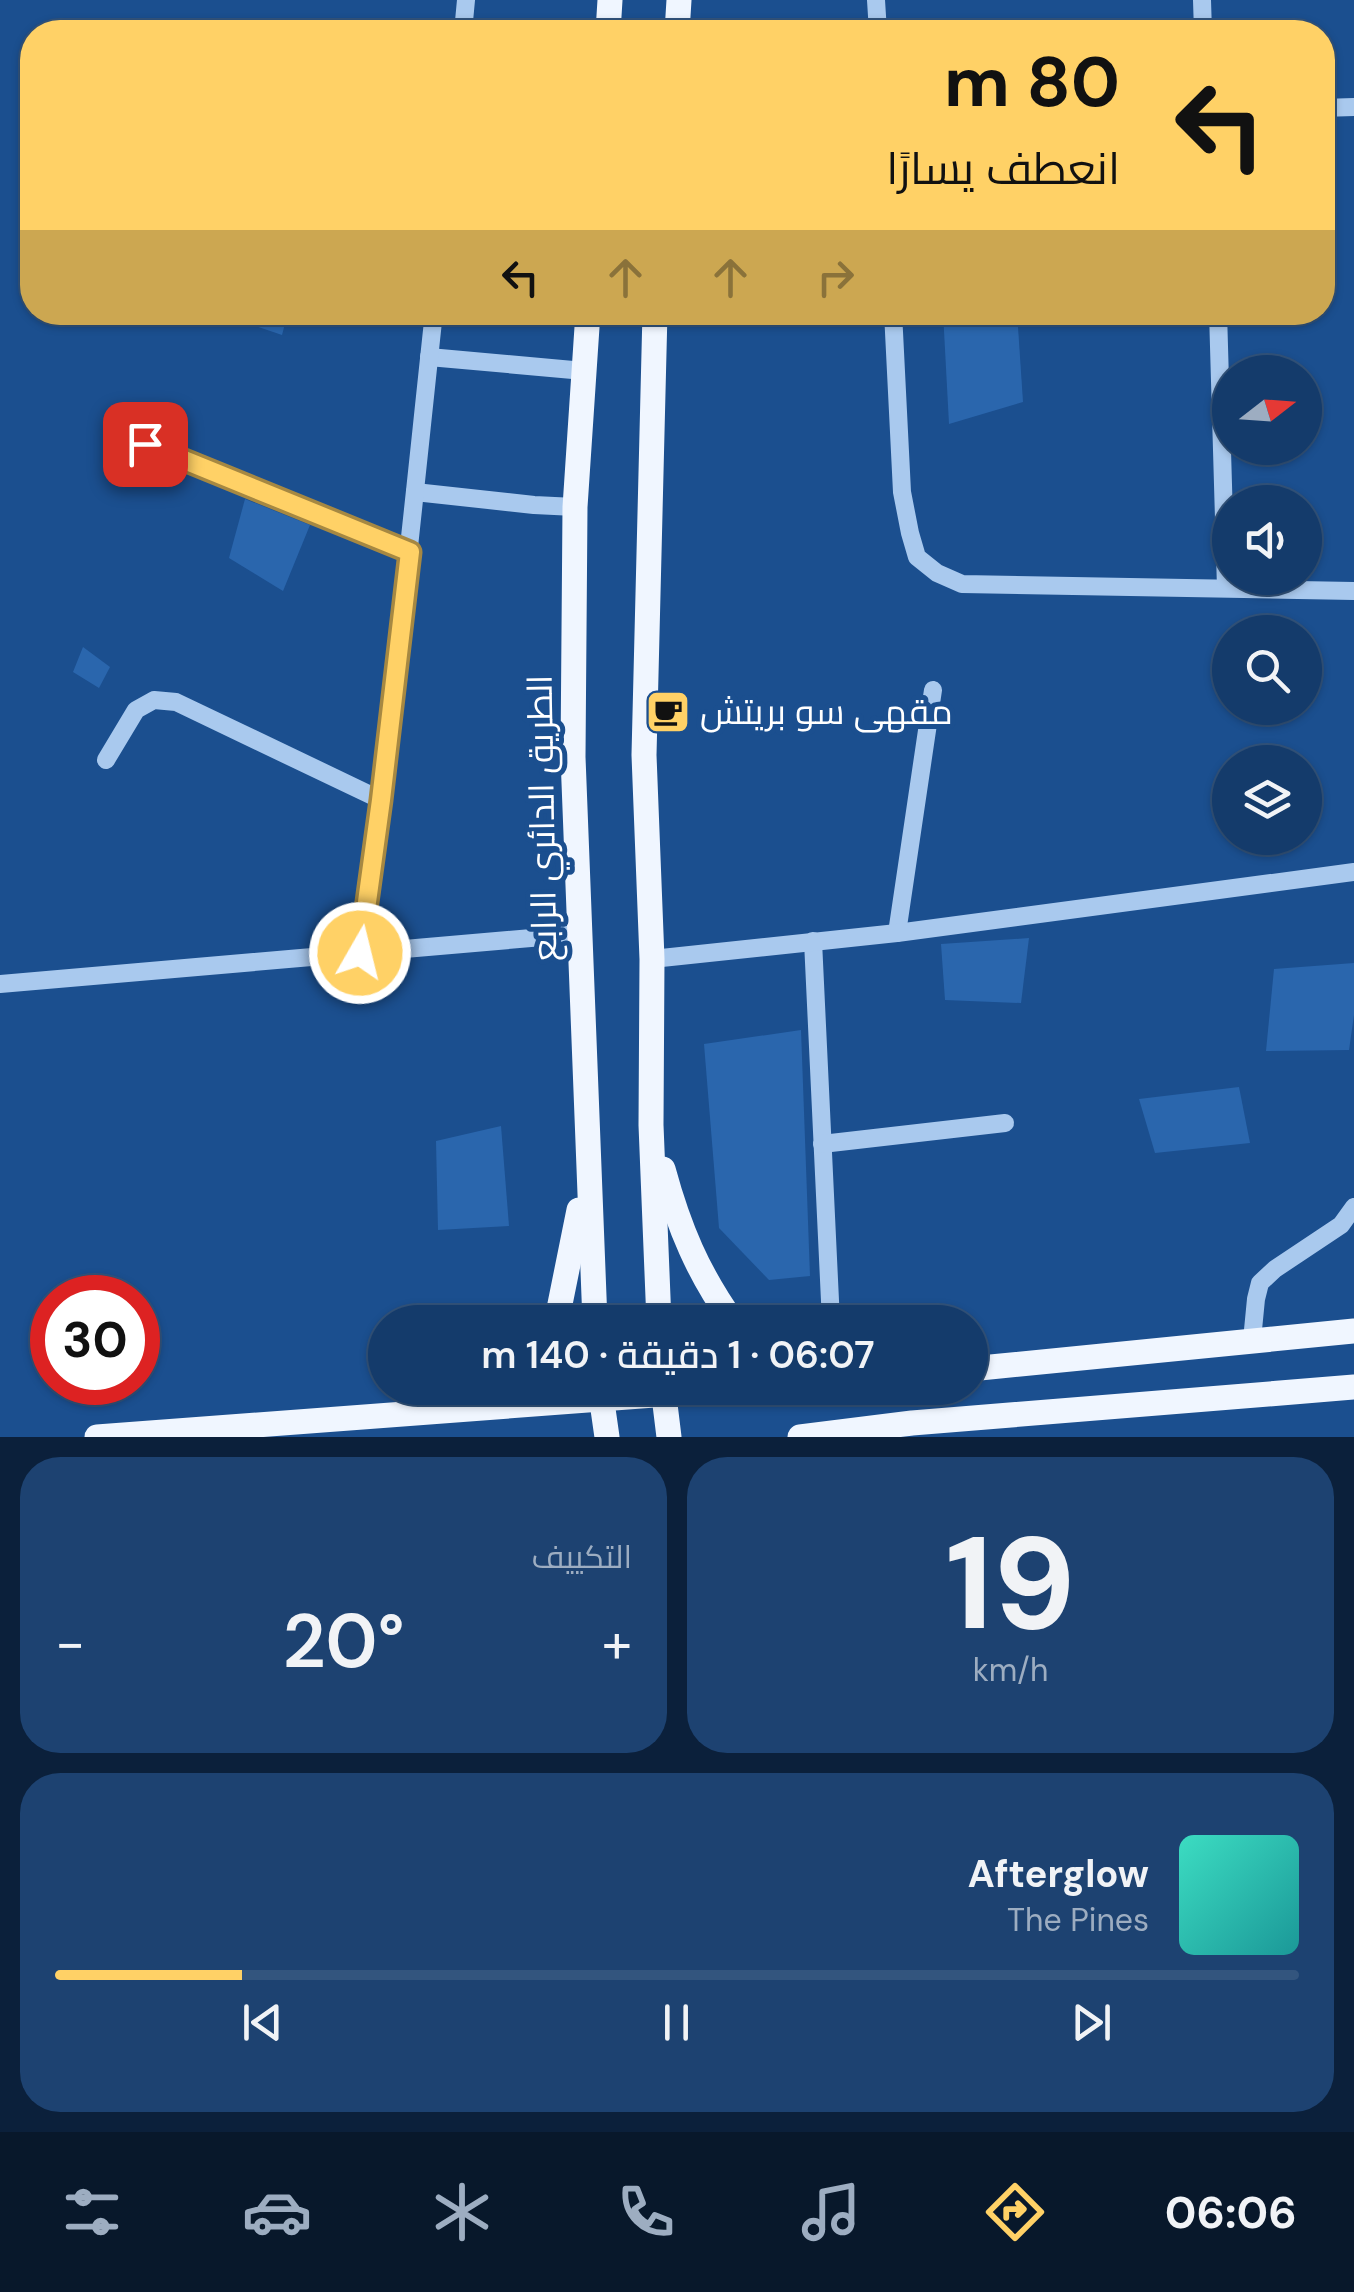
<!DOCTYPE html>
<html lang="ar">
<head>
<meta charset="utf-8">
<style>
	body { margin:0; font-family:"DM Sans",Cairo,sans-serif; background:#1d4271; color:#f1f3f6; direction:rtl; height:100vh; display:flex; flex-direction:column; font-size:38px; white-space:nowrap }
	* { box-sizing:border-box; margin:0 }
	p { font-size:32px; color:#9dadc1 }
	.icon { flex:none; width:55px; height:55px; fill:none; stroke:currentColor; stroke-width:2; stroke-linecap:round; stroke-linejoin:round }
	.map { position:relative; height:1437px; overflow:hidden; direction:ltr }
	.sheet { display:flex; flex-direction:column; gap:20px; padding:20px; background:#0b203b; flex:1 }
	.sheet>* { flex:none }
	.guide { position:absolute; left:20px; top:20px; width:1315px; height:305px; border-radius:40px; box-shadow:0 2px 8px #0004,0 0 0 2px #33557e; direction:rtl; background:#ffd166; color:#111; overflow:hidden }
	.needle { width:65px; rotate:73deg }
	.fabs { position:absolute; left:1212px; top:355px; display:grid; gap:20px }
	.fabs a { display:grid; place-items:center; width:110px; height:110px; border-radius:50%; background:#143b6b; box-shadow:0 2px 8px #0004,0 0 0 2px #33557e; font-size:50px }
	.speed { position:absolute; left:30px; top:1275px; display:flex; gap:20px; font-size:50px; font-weight:700; text-align:center }
	.speed>* { display:grid; place-content:center; width:130px; height:130px; border-radius:50%; background:#143b6b; box-shadow:0 2px 8px #0004,0 0 0 2px #33557e; line-height:1 }
	.speed .limit { border:15px solid #d22; background:#fff; color:#111 }
	.pin { position:absolute; display:grid; place-items:center; width:85px; height:85px; color:#fff; margin:-42px; border-radius:20px; box-shadow:0 5px 15px #0006 }
	.me { position:absolute; width:110px; margin:-55px; rotate:8deg; stroke-linejoin:round; filter:drop-shadow(0 0 8px #0008) }
	.turn { display:flex; align-items:center; gap:35px; height:210px; padding:0 50px; font-size:45px }
	.turn .icon { width:130px; height:130px; stroke-width:2.5 }
	.turn b { display:block; font-size:70px; line-height:85px }
	.lanes { display:flex; align-items:center; height:95px; padding:0 50px; background:#0003; justify-content:center; gap:50px; direction:ltr }
	.lanes .off { opacity:.35 }
	.big { font-size:75px; font-weight:600; line-height:1.1 }
	.sheet .card { flex:1; display:flex; flex-direction:column; justify-content:center; gap:15px; min-width:0; padding:0 35px; border-radius:40px; background:#1d4271 }
	.sheet .dial { align-items:center; gap:0 }
	.dial b { font-size:130px; line-height:1 }
	.song { display:flex; align-items:center; gap:30px }
	.cover { width:120px; height:120px; border-radius:15px; background:linear-gradient(135deg,hsl(170 70% 55%),hsl(180 70% 35%)) }
	.played { height:10px; border-radius:5px; background:linear-gradient(90deg,#ffd166 15%,#33557e 15%) }
	.keys { display:flex; justify-content:space-around; direction:ltr }
	.heat { display:flex; justify-content:space-between; align-items:center; font-size:55px; direction:ltr }
	.sheet .tiles { flex:1; display:grid; gap:20px; grid-template-columns:1fr 1fr }
	.card:last-child { grid-column:span 2 }
	.trip { position:absolute; left:368px; top:1305px; width:620px; height:100px; border-radius:50px; background:#143b6b; box-shadow:0 2px 8px #0004,0 0 0 2px #33557e; font-weight:600; line-height:100px; text-align:center; direction:rtl }
	.tab-bar { display:flex; height:160px; justify-content:space-around; align-items:center; background:#08182b; color:#9dadc1 }
	.tab-bar .icon { width:70px; height:70px }
	.tab-bar .active { color:#ffd166 }
	.tab-bar b { font-size:45px; color:#f1f3f6 }
	.map>svg:first-child { display:block }
</style>
</head>
<body>
<div class="map">
<svg width="1354" height="1437" viewBox="0 0 1354 1437">
	<rect width="100%" height="100%" fill="#1b4f8f"/>
	<g fill="#2a66ad">
		<polygon points="231,312 288,312 282,335 229,317"/>
		<polygon points="943,312 1017,312 1023,402 949,424"/>
		<polygon points="245,499 310,525 283,591 229,558"/>
		<polygon points="83,647 110,667 99,688 73,672"/>
		<polygon points="1029,938 1021,1003 945,1000 941,944"/>
		<polygon points="1354,963 1354,1015 1349,1050 1266,1051 1274,969"/>
		<polygon points="801,1030 810,1276 769,1280 719,1228 704,1044"/>
		<polygon points="1239,1087 1250,1143 1155,1153 1139,1099"/>
		<polygon points="501,1126 509,1226 438,1230 436,1141"/>
	</g>
	<g fill="none" stroke-linecap="round" stroke-linejoin="round">
		<g stroke="#a9c9ee" stroke-width="18">
			<polyline points="876,0 878,32"/>
			<polyline points="1202,0 1203,32"/>
			<polyline points="463,32 466,0"/>
			<polyline points="1322,108 1354,107"/>
			<polyline points="893,312 902,492 910,533 917,557 937,573 962,584 1354,591"/>
			<polyline points="1218,312 1226,588"/>
			<polyline points="429,357 584,371"/>
			<polyline points="145,444 410,552"/>
			<polyline points="415,492 534,505 575,507"/>
			<polyline points="106,760 136,710 154,700 176,702 381,800"/>
			<polyline points="897,933 933,690"/>
			<polyline points="813,941 831,1322"/>
			<path d="M360,953C390,740 411,526 434,312"/>
			<polyline points="652,959 897,933 1354,872"/>
			<polyline points="0,984 578,934"/>
			<polyline points="822,1144 1005,1123"/>
			<polyline points="1252,1340 1256,1299 1260,1283 1275,1269 1341,1225 1354,1207"/>
		</g>
		<g stroke="#f0f6ff" stroke-width="25">
			<polyline points="608,32 610,0"/>
			<polyline points="677,32 679,0"/>
			<polyline points="588,312 575,507 573,757 595,1322"/>
			<polyline points="655,312 644,755 652,959 651,1125 659,1322"/>
			<path d="M663,1169C679,1228 698,1273 733,1322"/>
			<polyline points="551,1322 559,1309 579,1210"/>
			<polyline points="970,1369 1354,1331"/>
			<polyline points="600,1388 607,1437"/>
			<polyline points="663,1388 669,1437"/>
			<polyline points="97,1437 748,1388"/>
			<polyline points="800,1437 912,1423 1354,1387"/>
		</g>
	</g>
	<g fill="none" stroke-linecap="round" stroke-linejoin="round">
		<defs>
			<polyline id="route" points="145,444 410,552 381,800 360,953"/>
		</defs>
		<use href="#route" stroke="#a68842" stroke-width="25"/>
		<use href="#route" stroke="#ffd166" stroke-width="18"/>
	</g>
	<defs>
		<symbol id="cafe-square" viewBox="-11 -11 22 22"><rect x="-9" y="-9" width="18" height="18" rx="4" fill="#ffd166" stroke="#1b4f8f"/><path d="M-5.5-4.5H6V0H3Q3 3.5 0 3.5H-2.5Q-5.5 3.5-5.5 0ZM3-3.2v2h1.7v-2ZM-6 4.5H4V6H-6Z" fill="#111"/></symbol>
	</defs>
	<g fill-rule="evenodd">
		<use href="#cafe-square" x="643" y="687" width="50" height="50"/>
	</g>
	<g text-anchor="middle" stroke-width="10" stroke-linejoin="round" paint-order="stroke">
		<g font-size="35" fill="#fff" stroke="#1b4f8f" text-anchor="start">
			<text x="700" y="724">مقهى سو بريتش</text>
		</g>
		<g font-size="35" fill="#fff" stroke="#1b4f8f">
			<text transform="translate(542 818) rotate(-91)" y="12">الطريق الدائري الرابع</text>
		</g>
	</g>
</svg>
<div class="fabs">
<a><svg class="needle" viewBox="-14 -14 28 28"><path d="M0-13l5 13h-10z" fill="#e53935"/><path d="M0 13l5-13h-10z" fill="#9dadc1"/></svg></a>
<a><svg class="icon" aria-label="sound" viewBox="0 0 24 24"><path d="M4 9h4l5-4v14l-5-4H4zM17 9q2 3 0 6"/></svg></a>
<a><svg class="icon" aria-label="search" viewBox="0 0 24 24"><circle cx="10" cy="10" r="6"/><path d="M15 15l6 6"/></svg></a>
<a><svg class="icon" aria-label="layers" viewBox="0 0 24 24"><path d="M12 4l9 5-9 5-9-5zM3 14l9 5 9-5"/></svg></a>
</div>
<div class="speed"><div class="limit">30</div></div>
<div class="pin" style="left:145px;top:444px;background:#d93025"><svg class="icon" aria-label="arrive" viewBox="0 0 24 24"><path d="M6 21V4h12l-3 4 3 4H6"/></svg></div>
<svg class="me" style="left:360px;top:953px" viewBox="-20 -20 40 40"><circle r="17" fill="#ffd166" stroke="#fff" stroke-width="3"/><path d="M0-11L8 9 0 5-8 9z" fill="#fff"/></svg>
<div class="trip">06:07 · 1 دقيقة · 140 m</div>
<div class="guide">
<div class="turn"><svg class="icon" aria-label="left" viewBox="0 0 24 24"><path d="M17 20v-9H6M10 6l-5 5 5 5"/></svg><div><b>80 m</b>انعطف يسارًا</div></div>
<div class="lanes"><svg class="icon" aria-label="left" viewBox="0 0 24 24"><path d="M17 20v-9H6M10 6l-5 5 5 5"/></svg><svg class="icon off" aria-label="ahead" viewBox="0 0 24 24"><path d="M12 20V5M6 11l6-6 6 6"/></svg><svg class="icon off" aria-label="ahead" viewBox="0 0 24 24"><path d="M12 20V5M6 11l6-6 6 6"/></svg><svg class="icon off" aria-label="right" viewBox="0 0 24 24"><path d="M7 20v-9h11M14 6l5 5-5 5"/></svg></div>
</div>
</div>
<section class="sheet">
<div class="tiles">
<div class="card dial"><b>19</b><p>km/h</p></div>
<div class="card"><p>التكييف</p>
<div class="heat"><a>−</a><b class="big">20°</b><a>+</a></div>
</div>
<div class="card">
<div class="song"><i class="cover"></i><div><b>Afterglow</b><p>The Pines</p></div></div>
<div class="played"></div>
<div class="keys"><svg class="icon" aria-label="previous" viewBox="0 0 24 24"><path d="M18 5L8 12l10 7zM5 5v14"/></svg><svg class="icon" aria-label="pause" viewBox="0 0 24 24"><path d="M8 5v14M16 5v14"/></svg><svg class="icon" aria-label="next" viewBox="0 0 24 24"><path d="M6 5l10 7-10 7zM19 5v14"/></svg></div>
</div>
</div>
</section>
<nav class="tab-bar">
<b>06:06</b>
<svg class="icon active" aria-label="directions" viewBox="0 0 24 24"><path d="M12 3l9 9-9 9-9-9zM9 14v-3h6M13 9l2 2-2 2"/></svg>
<svg class="icon" aria-label="music" viewBox="0 0 24 24"><path d="M9 18V5l10-2v13"/><circle cx="6" cy="18" r="3"/><circle cx="16" cy="16" r="3"/></svg>
<svg class="icon" aria-label="phone" viewBox="0 0 24 24"><path d="M5 4h4l2 5-3 2q2 4 5 5l2-3 5 2v4C11 20 4 13 5 4z"/></svg>
<svg class="icon" aria-label="climate" viewBox="0 0 24 24"><path d="M12 3v18M4 7l16 10M4 17L20 7"/></svg>
<svg class="icon" aria-label="car" viewBox="0 0 24 24"><path d="M5 17H2v-5l4-1 3-4h7l3 4 3 1v5h-3M9 17h6M6 11h13"/><circle cx="7" cy="17" r="2"/><circle cx="17" cy="17" r="2"/></svg>
<svg class="icon" aria-label="filters" viewBox="0 0 24 24"><path d="M4 7h16M4 17h16"/><circle cx="9" cy="7" r="2"/><circle cx="15" cy="17" r="2"/></svg>
</nav>
</body>
</html>
